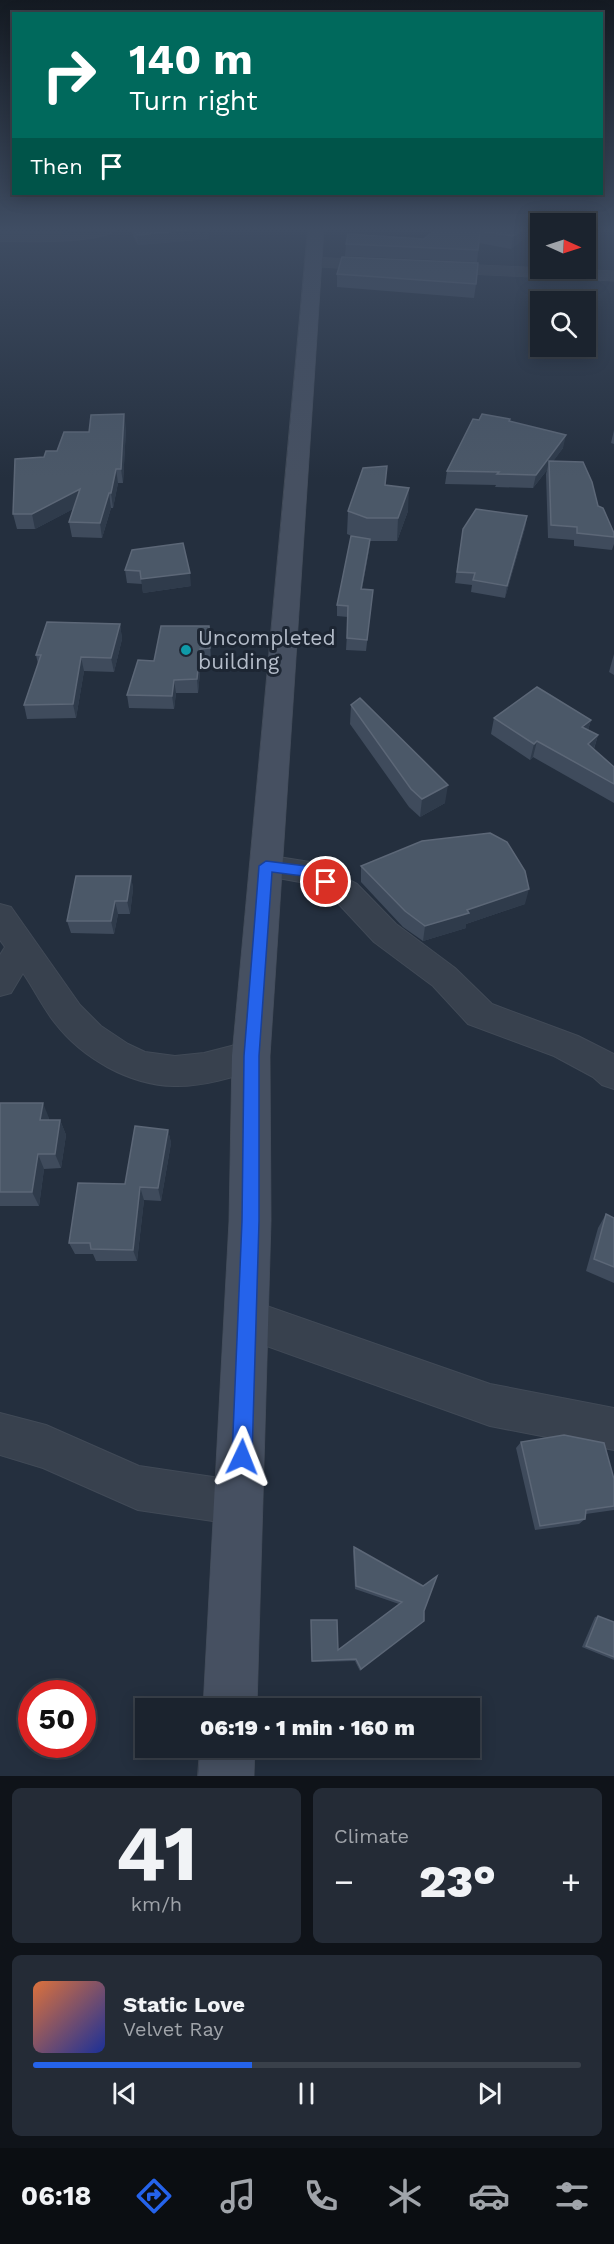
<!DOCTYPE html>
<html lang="en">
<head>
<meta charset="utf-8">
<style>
	body { margin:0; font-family:"Work Sans",sans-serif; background:#242b36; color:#f1f3f6; height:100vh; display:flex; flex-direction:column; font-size:22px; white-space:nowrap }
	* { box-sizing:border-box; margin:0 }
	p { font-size:20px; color:#a0a4aa }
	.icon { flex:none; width:33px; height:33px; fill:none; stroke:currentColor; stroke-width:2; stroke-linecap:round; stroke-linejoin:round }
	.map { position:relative; height:1776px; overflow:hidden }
	.panel { display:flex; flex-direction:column; gap:12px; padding:12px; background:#0f1319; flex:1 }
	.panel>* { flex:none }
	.banner { position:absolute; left:12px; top:12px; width:591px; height:183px; border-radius:0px; box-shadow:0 3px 15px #0003,0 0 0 2px #39404a; background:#00695c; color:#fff; overflow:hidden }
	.needle { width:39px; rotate:93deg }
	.controls { position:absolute; left:530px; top:213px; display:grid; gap:12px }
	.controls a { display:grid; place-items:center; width:66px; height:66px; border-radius:0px; background:#1b232e; box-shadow:0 3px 15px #0003,0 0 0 2px #39404a; font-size:30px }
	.speed { position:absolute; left:18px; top:1680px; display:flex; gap:12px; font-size:30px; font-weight:700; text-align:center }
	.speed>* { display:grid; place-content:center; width:78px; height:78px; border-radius:50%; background:#1b232e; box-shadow:0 3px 15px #0003,0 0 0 2px #39404a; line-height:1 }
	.speed .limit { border:9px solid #d22; background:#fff; color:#111 }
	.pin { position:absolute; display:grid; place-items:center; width:51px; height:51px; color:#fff; margin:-26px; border:3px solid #fff; border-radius:50%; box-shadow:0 2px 6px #0007 }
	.me { position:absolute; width:66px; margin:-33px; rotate:2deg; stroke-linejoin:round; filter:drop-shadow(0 0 4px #0008) }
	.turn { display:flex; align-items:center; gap:21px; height:126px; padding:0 18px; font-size:27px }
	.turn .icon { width:78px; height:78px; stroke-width:2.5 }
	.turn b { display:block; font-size:42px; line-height:51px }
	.then { display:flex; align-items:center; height:57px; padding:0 18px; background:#0003; gap:12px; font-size:22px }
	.big { font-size:45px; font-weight:800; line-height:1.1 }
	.panel .card { flex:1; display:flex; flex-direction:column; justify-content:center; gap:9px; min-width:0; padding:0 21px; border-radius:9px; background:#242b36 }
	.panel .dial { align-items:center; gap:0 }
	.dial b { font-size:78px; line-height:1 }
	.song { display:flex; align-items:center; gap:18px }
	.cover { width:72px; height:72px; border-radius:9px; background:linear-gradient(135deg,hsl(20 70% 55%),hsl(230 70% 35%)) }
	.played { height:6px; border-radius:3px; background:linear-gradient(90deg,#2563eb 40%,#39404a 40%) }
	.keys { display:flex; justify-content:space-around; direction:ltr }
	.heat { display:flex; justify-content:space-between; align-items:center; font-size:33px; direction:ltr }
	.panel .tiles { flex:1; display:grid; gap:12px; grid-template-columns:1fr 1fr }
	.card:last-child { grid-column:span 2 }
	.trip { position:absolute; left:135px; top:1698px; width:345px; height:60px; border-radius:0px; background:#1b232e; box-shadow:0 3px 15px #0003,0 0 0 2px #39404a; font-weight:800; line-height:60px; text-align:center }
	.dock { display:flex; height:96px; justify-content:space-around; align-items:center; background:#0b0e12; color:#a0a4aa }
	.dock .icon { width:42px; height:42px }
	.dock .current { color:#2563eb }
	.dock b { font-size:27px; color:#f1f3f6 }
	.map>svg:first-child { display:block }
</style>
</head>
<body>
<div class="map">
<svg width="614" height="1776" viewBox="0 0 614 1776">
	<rect width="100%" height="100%" fill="#242f3e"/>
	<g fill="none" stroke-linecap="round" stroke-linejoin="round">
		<defs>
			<g id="minor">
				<path d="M82,229H116C102,244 22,241 0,241V233H62Z"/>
				<polygon points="266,855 316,863 357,884 396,924 455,968 492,1004 578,1036 614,1054 614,1089 602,1085 593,1077 554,1056 468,1024 433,986 374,942 335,900 300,882 256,874 251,866 256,858"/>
				<path d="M0,904L11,907L80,1005L101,1026L128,1044L145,1052L175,1056L204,1053L251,1041L263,1045L268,1056L263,1067C235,1077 203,1087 174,1086C129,1085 82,1058 55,1023C43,1008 34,989 23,973L11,993L0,996V955L5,947L0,940Z"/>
				<polygon points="247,1299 490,1384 614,1408 614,1450 490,1426 247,1339 233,1333 227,1319 233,1305"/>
				<polygon points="0,1413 46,1425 139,1466 240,1481 256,1487 262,1503 256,1519 240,1525 138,1510 43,1468 0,1455"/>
			</g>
			<g id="tertiary">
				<polygon points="312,257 384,261 390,262 393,266 390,270 384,271 306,266 304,262 306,258"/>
				<polygon points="433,263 614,271 614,281 427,272 424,268 427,264"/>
			</g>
			<g id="secondary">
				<polygon points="308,229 324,229 270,1056 271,1221 257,1708 203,1708 229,1221 232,1056"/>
				<polygon points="200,1748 255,1748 254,1776 198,1776"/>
			</g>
		</defs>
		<use href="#minor" stroke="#414a57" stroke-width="2"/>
		<use href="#tertiary" stroke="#414a57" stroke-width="1"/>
		<use href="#secondary" stroke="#414a57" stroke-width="1"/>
		<use href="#minor" fill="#38414e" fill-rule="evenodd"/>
		<use href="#tertiary" fill="#38414e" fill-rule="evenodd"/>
		<use href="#secondary" fill="#465061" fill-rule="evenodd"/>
	</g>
	<g fill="#3f4b5c">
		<polygon points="130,229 209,229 209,239 138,245"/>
		<polygon points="436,229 540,229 540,235 536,239 534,231 511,249 479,243 477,262 345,256 346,244 424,239"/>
		<polygon points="337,274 476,284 474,298 337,287"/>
		<polygon points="479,420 510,421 563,448 553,461 598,506 614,533 614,544 612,550 574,546 574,540 548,538 546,474 547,470 533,488 495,487 496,485 445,484 447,471"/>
		<polygon points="126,428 123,483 118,483 113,508 111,508 102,538 72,537 69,522 73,509 35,529 17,529 13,514 44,457 57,451 89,432"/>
		<polygon points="614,430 614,444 611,443"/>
		<polygon points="385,485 408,511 397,541 370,541 369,550 362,589 373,590 366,651 346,650 348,617 337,616 337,605 354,537 347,534 348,511"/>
		<polygon points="527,516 525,528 505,598 471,592 472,585 455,583 463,529"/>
		<polygon points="132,550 191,586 143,593 142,584 127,583 125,570"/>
		<polygon points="120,624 122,639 114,672 84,671 76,718 27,719 24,705 38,664 36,655"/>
		<polygon points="209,626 211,661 201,662 198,693 176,693 174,709 129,708 127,695 154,661"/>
		<polygon points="614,654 614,675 609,672"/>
		<polygon points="351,705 445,803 420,817 409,807 350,724"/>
		<polygon points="494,718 591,720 588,730 598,735 594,749 614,767 614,803 533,757 530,760 491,734"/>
		<polygon points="361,866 525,904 466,924 466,928 423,941 403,927 361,882"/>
		<polygon points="131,876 133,889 130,914 118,914 114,934 71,933 67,921"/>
		<polygon points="0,1103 49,1118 49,1120 60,1120 66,1135 61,1168 44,1169 39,1206 0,1206"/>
		<polygon points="168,1130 171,1143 161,1201 144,1200 137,1261 96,1261 93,1254 75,1254 69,1243 125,1184"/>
		<polygon points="606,1214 614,1218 614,1283 586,1271 598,1228"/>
		<polygon points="521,1442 614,1479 614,1510 586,1514 585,1519 579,1524 535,1530 516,1448"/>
		<polygon points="354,1547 424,1611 360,1671 355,1661 312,1662 311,1620 338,1650 399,1604 355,1589 353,1551"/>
		<polygon points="598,1616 614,1622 614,1660 582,1647 595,1617"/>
	</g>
	<g fill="#2f3b4b">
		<polygon points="198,229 209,229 209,239 138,245 137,235"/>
		<polygon points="523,229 535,229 534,231 511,249 513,236"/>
		<polygon points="537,229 540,229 540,235 536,239"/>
		<polygon points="124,414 126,428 123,483 121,469"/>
		<polygon points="566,435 563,448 549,467 549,461 547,470 533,488 536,475"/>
		<polygon points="116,469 118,483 113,508 111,493"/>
		<polygon points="409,488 408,511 397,541 398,518"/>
		<polygon points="80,489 83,504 35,529 32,514"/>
		<polygon points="109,493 111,508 102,538 100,523"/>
		<polygon points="527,516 525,528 505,598 507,586"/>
		<polygon points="370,539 369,550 360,600 361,589"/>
		<polygon points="190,573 191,586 143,593 141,579"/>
		<polygon points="120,624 122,639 114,672 111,658"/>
		<polygon points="200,649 201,662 198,693 197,679"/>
		<polygon points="81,657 84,671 76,718 73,704"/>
		<polygon points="174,680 176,693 174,709 172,696"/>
		<polygon points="591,720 586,737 582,727"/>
		<polygon points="598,735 593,751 588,744"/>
		<polygon points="537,741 533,757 530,760 534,744"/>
		<polygon points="448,785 445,803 420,817 422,799"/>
		<polygon points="131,876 133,889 130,914 127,901"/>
		<polygon points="529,889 525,904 466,924 466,928 423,941 425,926 467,910"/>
		<polygon points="115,901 118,914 114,934 111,921"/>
		<polygon points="43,1103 49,1118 46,1135 40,1120"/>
		<polygon points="60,1120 66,1135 61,1168 55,1154"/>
		<polygon points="168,1130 171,1143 161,1201 158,1188"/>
		<polygon points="38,1154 44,1169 39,1206 32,1192"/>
		<polygon points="140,1187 144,1200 137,1261 133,1250"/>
	</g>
	<g fill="#4b5868" stroke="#5c6777" stroke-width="1.5">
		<polygon points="134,229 198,229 137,235"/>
		<polygon points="436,229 523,229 513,236 480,231 478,250 346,244 348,234 424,239"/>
		<polygon points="342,257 478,263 476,284 337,274"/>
		<polygon points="124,414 121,469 116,469 111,493 109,493 100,523 69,522 80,489 32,514 13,514 15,459 44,457 46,451 57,451 64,432 89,432 91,415"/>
		<polygon points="482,414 510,419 509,421 566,435 536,475 497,474 499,472 447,471 473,419 479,420"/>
		<polygon points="549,461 583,462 592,482 598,506 603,508 614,533 614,537 577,533 577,527 551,525"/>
		<polygon points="387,466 385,485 409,488 398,518 367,518 348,511 363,468"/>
		<polygon points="476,509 527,516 507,586 473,580 475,573 457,572 463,529"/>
		<polygon points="351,536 370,539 361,589 373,590 367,640 347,638 348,606 337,605"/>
		<polygon points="183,543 190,573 141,579 140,571 125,570 132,550"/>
		<polygon points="47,622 120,624 111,658 81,657 73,704 24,705 41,655 36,655"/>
		<polygon points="161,626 209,626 210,648 200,649 197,679 174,680 172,696 127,695 138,660 154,661"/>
		<polygon points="537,687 591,720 582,727 598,735 588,744 614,767 614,784 537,741 534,744 494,718"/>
		<polygon points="360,698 448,785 422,799 411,789 351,705"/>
		<polygon points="490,833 507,842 525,871 529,889 467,910 469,913 425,926 405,911 361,866 422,841"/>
		<polygon points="76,876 131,876 127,901 115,901 111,921 67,921"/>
		<polygon points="0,1103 43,1103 40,1120 60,1120 55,1154 38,1154 32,1192 0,1192"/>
		<polygon points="135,1126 168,1130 158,1188 140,1187 133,1250 91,1249 90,1243 69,1243 78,1183 125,1184"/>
		<polygon points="606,1214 614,1218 614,1267 594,1259"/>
		<polygon points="564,1435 604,1443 614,1479 614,1506 586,1510 585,1519 540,1526 521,1442"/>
		<polygon points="354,1547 423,1586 437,1576 424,1611 424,1621 361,1669 356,1659 312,1661 311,1620 337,1620 338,1650 402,1602 356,1586"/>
		<polygon points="598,1616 614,1622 614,1657 586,1646"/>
	</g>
	<linearGradient id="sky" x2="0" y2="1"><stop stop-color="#141a22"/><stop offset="0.48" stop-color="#3f4d63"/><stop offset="1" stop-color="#3f4d63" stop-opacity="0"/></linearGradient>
	<rect width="614" height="478" fill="url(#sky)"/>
	<polygon fill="#2563eb" stroke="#184099" stroke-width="1.5" points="266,861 306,866 331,878 333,882 326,887 303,876 272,872 259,1056 259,1221 252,1457 249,1464 242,1467 235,1464 232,1457 242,1221 244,1056 259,866"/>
	<circle fill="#0f9aa8" stroke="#1d2633" stroke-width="2" cx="186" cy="650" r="6"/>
	<g text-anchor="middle" stroke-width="6" stroke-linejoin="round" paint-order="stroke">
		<g font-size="21" fill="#b4bcc9" stroke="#1d2633" text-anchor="start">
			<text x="198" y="645">Uncompleted<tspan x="198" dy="24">building</tspan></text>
		</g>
	</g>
</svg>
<div class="controls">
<a><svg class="needle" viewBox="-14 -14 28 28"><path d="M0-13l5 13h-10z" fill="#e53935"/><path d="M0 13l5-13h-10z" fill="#a0a4aa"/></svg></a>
<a><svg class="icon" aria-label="search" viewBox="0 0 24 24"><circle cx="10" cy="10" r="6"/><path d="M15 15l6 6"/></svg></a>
</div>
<div class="speed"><div class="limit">50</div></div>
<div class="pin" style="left:326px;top:882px;background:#d93025"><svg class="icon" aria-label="arrive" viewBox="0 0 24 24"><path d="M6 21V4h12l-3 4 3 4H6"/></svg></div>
<svg class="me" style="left:242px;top:1457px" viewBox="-20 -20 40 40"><path d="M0-17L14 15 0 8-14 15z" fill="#2563eb" stroke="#fff" stroke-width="4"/></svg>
<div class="trip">06:19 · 1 min · 160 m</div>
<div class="banner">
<div class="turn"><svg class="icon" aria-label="right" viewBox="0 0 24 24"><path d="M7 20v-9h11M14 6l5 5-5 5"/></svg><div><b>140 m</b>Turn right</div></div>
<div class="then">Then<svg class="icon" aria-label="arrive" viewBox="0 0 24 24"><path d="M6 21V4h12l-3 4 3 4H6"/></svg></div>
</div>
</div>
<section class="panel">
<div class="tiles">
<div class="card dial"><b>41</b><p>km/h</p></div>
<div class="card"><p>Climate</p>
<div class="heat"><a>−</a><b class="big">23°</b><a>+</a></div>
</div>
<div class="card">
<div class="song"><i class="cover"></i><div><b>Static Love</b><p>Velvet Ray</p></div></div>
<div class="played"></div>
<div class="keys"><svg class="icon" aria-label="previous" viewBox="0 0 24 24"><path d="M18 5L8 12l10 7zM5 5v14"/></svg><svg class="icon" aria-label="pause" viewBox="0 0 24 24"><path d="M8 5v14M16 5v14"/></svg><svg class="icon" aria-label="next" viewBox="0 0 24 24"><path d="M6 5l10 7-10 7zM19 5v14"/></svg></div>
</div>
</div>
</section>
<nav class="dock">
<b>06:18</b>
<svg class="icon current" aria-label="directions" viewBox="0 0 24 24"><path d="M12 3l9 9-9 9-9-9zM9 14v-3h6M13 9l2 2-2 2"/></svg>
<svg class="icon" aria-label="music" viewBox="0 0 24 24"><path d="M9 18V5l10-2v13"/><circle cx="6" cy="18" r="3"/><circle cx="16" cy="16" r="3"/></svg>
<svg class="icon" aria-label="phone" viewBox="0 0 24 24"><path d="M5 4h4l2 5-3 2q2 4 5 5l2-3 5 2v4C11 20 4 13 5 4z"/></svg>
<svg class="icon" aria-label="climate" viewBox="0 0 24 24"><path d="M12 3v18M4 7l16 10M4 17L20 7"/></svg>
<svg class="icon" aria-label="car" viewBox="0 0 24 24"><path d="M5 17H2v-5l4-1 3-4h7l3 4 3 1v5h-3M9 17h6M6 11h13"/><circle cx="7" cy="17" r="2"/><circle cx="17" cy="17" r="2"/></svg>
<svg class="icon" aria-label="filters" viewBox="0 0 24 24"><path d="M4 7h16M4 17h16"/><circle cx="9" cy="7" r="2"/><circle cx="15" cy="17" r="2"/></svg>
</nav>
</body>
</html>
